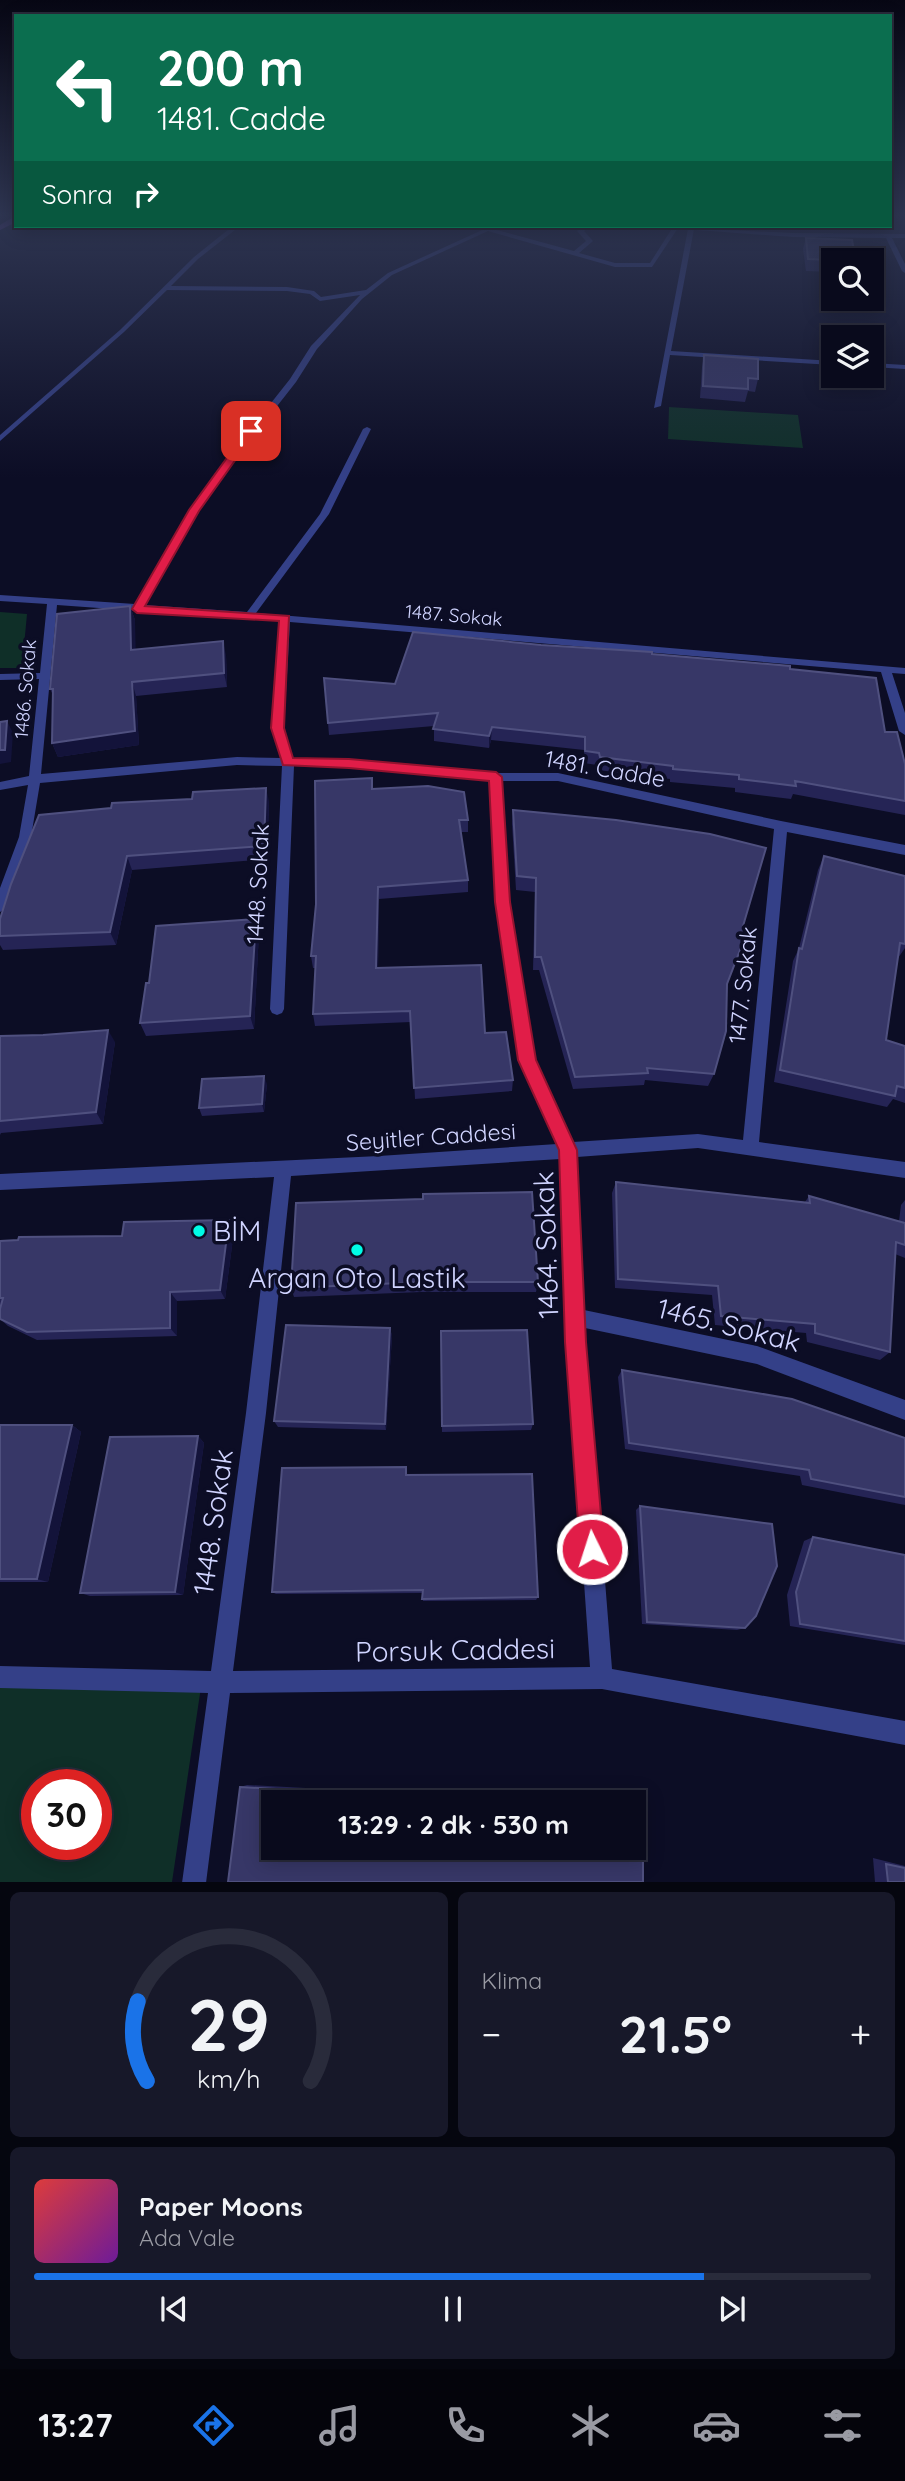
<!DOCTYPE html>
<html lang="tr">
<head>
<meta charset="utf-8">
<style>
	body { margin:0; font-family:Quicksand,sans-serif; background:#171829; color:#f1f3f6; height:100vh; display:flex; flex-direction:column; font-size:26px; white-space:nowrap }
	* { box-sizing:border-box; margin:0 }
	p { font-size:23px; color:#999aa3 }
	.icon { flex:none; width:38px; height:38px; fill:none; stroke:currentColor; stroke-width:2; stroke-linecap:round; stroke-linejoin:round }
	.map { position:relative; height:1882px; overflow:hidden }
	.details { display:flex; flex-direction:column; gap:10px; padding:10px; background:#05060f; flex:1 }
	.details>* { flex:none }
	.hud { position:absolute; left:14px; top:14px; width:878px; height:214px; border-radius:0px; box-shadow:0 4px 18px #0003,0 0 0 2px #292b3b; background:#0b6e4f; color:#fff; overflow:hidden }
	.controls { position:absolute; left:821px; top:248px; display:grid; gap:14px }
	.controls a { display:grid; place-items:center; width:63px; height:63px; border-radius:0px; background:#090a1c; box-shadow:0 4px 18px #0003,0 0 0 2px #292b3b; font-size:35px }
	.speed { position:absolute; left:21px; top:1769px; display:flex; gap:14px; font-size:35px; font-weight:700; text-align:center }
	.speed>* { display:grid; place-content:center; width:91px; height:91px; border-radius:50%; background:#090a1c; box-shadow:0 4px 18px #0003,0 0 0 2px #292b3b; line-height:1 }
	.speed .limit { border:10px solid #d22; background:#fff; color:#111 }
	.pin { position:absolute; display:grid; place-items:center; width:60px; height:60px; color:#fff; margin:-30px; border-radius:14px; box-shadow:0 4px 10px #0006 }
	.me { position:absolute; width:77px; margin:-38px; rotate:356deg; stroke-linejoin:round; filter:drop-shadow(0 0 5px #0008) }
	.turn { display:flex; align-items:center; gap:24px; height:147px; padding:0 28px; font-size:32px }
	.turn .icon { width:91px; height:91px; stroke-width:2.5 }
	.turn b { display:block; font-size:49px; line-height:60px }
	.then { display:flex; align-items:center; height:66px; padding:0 28px; background:#0003; gap:14px; font-size:26px }
	.big { font-size:52px; font-weight:800; line-height:1.1 }
	.details .tile { flex:1; display:flex; flex-direction:column; justify-content:center; gap:10px; min-width:0; padding:0 24px; border-radius:10px; background:#171829 }
	.details .dial { align-items:center; gap:0 }
	.dial svg { height:182px; overflow:visible; fill:none; stroke:#292b3b; stroke-width:7; stroke-linecap:round; text-anchor:middle }
	.dial text { fill:#f1f3f6; stroke:none }
	.song { display:flex; align-items:center; gap:21px }
	.cover { width:84px; height:84px; border-radius:10px; background:linear-gradient(135deg,hsl(0 70% 55%),hsl(280 70% 35%)) }
	.played { height:7px; border-radius:4px; background:linear-gradient(90deg,#1a73e8 80%,#292b3b 80%) }
	.keys { display:flex; justify-content:space-around; direction:ltr }
	.heat { display:flex; justify-content:space-between; align-items:center; font-size:38px; direction:ltr }
	.details .tiles { flex:1; display:grid; gap:10px; grid-template-columns:1fr 1fr }
	.tile:last-child { grid-column:span 2 }
	.trip { position:absolute; left:261px; top:1790px; width:385px; height:70px; border-radius:0px; background:#090a1c; box-shadow:0 4px 18px #0003,0 0 0 2px #292b3b; font-weight:800; line-height:70px; text-align:center }
	.menu { display:flex; height:112px; justify-content:space-around; align-items:center; background:#04040b; color:#999aa3 }
	.menu .icon { width:49px; height:49px }
	.menu .current { color:#1a73e8 }
	.menu b { font-size:32px; color:#f1f3f6 }
	.map>svg:first-child { display:block }
</style>
</head>
<body>
<div class="map">
<svg width="905" height="1883" viewBox="0 0 905 1883">
	<rect width="100%" height="100%" fill="#0c0d25"/>
	<g fill="#0f2f28" fill-rule="evenodd">
		<polygon points="669,407 798,415 803,448 668,439"/>
		<polygon points="0,612 27,614 22,668 0,668"/>
		<path d="M0,1681L201,1687L172,1882L0,1883ZM37,1785H96V1844H37Z"/>
	</g>
	<g fill="none" stroke-linecap="round" stroke-linejoin="round">
		<g fill="#344088" fill-rule="evenodd">
			<path d="M197,226H240L198,259L171,286L287,287L314,291L321,297L366,290L388,273L491,226H498L493,229L574,251L586,241L577,231L584,226H590L584,231L593,241L579,253L615,263H650L673,227L678,228L652,267H615L488,231L392,275L362,299L317,349L296,382L227,470L198,510L144,605L247,612L320,514L363,429L367,427L371,429L329,514L256,613L905,668V674L892,673L905,713V735L899,731L881,672L290,622L284,728L293,758L349,759L496,773H558L781,821L905,845V855L787,832L759,1142L905,1162V1178L698,1148L577,1157L584,1310L757,1346L905,1400V1420L757,1364L585,1328L612,1669L905,1721V1745L602,1689L230,1693L206,1883H182L208,1693L0,1688V1666L211,1671L246,1413L274,1177L0,1190V1174L379,1156L557,1144L519,1060L495,902L490,781L349,767L294,766L284,1009L282,1013L277,1015L272,1013L270,1009L282,766L237,765L40,783L31,837L7,907L0,912V888L19,837L28,785L0,790V782L29,776L39,679L0,680V674L40,673L47,604L0,601V595L135,604L189,510L221,466L290,379L311,346L360,295L320,301L310,294L287,291L167,290L124,332L0,441V435L120,330L194,257L229,229ZM57,605L280,621L272,728L281,758L237,757L41,774ZM502,781H558L774,829L743,1140L698,1134L573,1142L535,1060L509,902ZM560,1159L567,1342L590,1667L233,1671L266,1413L291,1176Z"/>
			<polygon points="691,227 694,229 671,351 833,361 833,365 670,355 661,406 654,408 688,229"/>
			<polygon points="872,363 905,365 905,369 872,367"/>
		</g>
		<polygon fill="#344088" fill-rule="evenodd" points="642,226 793,233 905,234 905,238 892,238 905,264 905,273 902,271 886,238 793,237"/>
		<polygon fill="#a257ff" fill-rule="evenodd" points="13,217 16,217 16,222 0,230 0,225"/>
	</g>
	<g fill="#252455">
		<polygon points="806,238 833,261 833,272 806,271 803,249"/>
		<polygon points="704,355 758,379 755,392 748,391 745,402 700,398 702,367"/>
		<polygon points="130,606 135,620 135,650 226,655 227,687 136,696 139,745 58,757 52,743 53,695 50,689"/>
		<polygon points="541,645 652,654 790,669 885,732 905,764 905,815 793,794 791,799 735,792 735,788 670,782 670,779 598,770 597,765 584,763 584,750 491,740 489,748 434,741 434,726 329,735 328,723 395,684"/>
		<polygon points="373,789 468,820 468,832 461,832 468,880 468,892 379,899 378,968 485,1033 513,1080 512,1091 415,1099 411,1022 315,1026 313,1014 316,968 313,968 311,956 316,904"/>
		<polygon points="269,801 267,859 132,870 116,945 3,950 0,945 0,919 11,884"/>
		<polygon points="513,810 743,926 727,984 714,1074 708,1086 645,1080 644,1085 573,1089 539,970 533,970 535,892 516,890 512,824"/>
		<polygon points="824,856 905,876 905,948 898,958 886,1040 905,1046 905,1103 893,1099 887,1107 774,1082 793,961 799,948 818,870"/>
		<polygon points="259,932 254,1029 146,1036 140,1023 149,983"/>
		<polygon points="0,1036 115,1042 103,1124 1,1133 0,1135"/>
		<polygon points="267,1084 264,1112 202,1116 199,1108"/>
		<polygon points="616,1182 805,1202 809,1196 899,1221 901,1205 905,1200 905,1258 895,1254 890,1352 880,1360 807,1342 806,1333 715,1325 712,1295 615,1288 612,1193"/>
		<polygon points="296,1203 538,1282 536,1292 422,1292 294,1297 291,1288"/>
		<polygon points="229,1220 234,1231 225,1299 177,1301 177,1336 37,1340 8,1326 0,1319 0,1241 122,1236"/>
		<polygon points="390,1328 392,1336 386,1430 278,1427 274,1421"/>
		<polygon points="441,1331 533,1424 531,1430 442,1432"/>
		<polygon points="622,1370 905,1438 905,1505 802,1485 800,1476 625,1449 618,1377"/>
		<polygon points="0,1425 72,1425 81,1432 48,1582 0,1582"/>
		<polygon points="198,1436 204,1443 183,1595 90,1596 80,1593"/>
		<polygon points="406,1467 407,1475 538,1597 536,1600 423,1601 422,1593 276,1594 272,1592"/>
		<polygon points="640,1506 745,1628 737,1630 642,1624 636,1510"/>
		<polygon points="813,1537 905,1555 905,1645 790,1626 787,1595 804,1541"/>
		<polygon points="247,1785 438,1795 485,1802 273,1802 273,1848 634,1848 634,1828 638,1829 643,1833 643,1882 228,1882 240,1787"/>
		<polygon points="873,1858 905,1866 905,1882 875,1882"/>
	</g>
	<g fill="#13133a">
		<polygon points="130,606 135,620 136,664 131,650"/>
		<polygon points="223,641 226,655 227,687 224,673"/>
		<polygon points="132,682 136,696 139,745 58,757 52,743"/>
		<polygon points="7,721 13,733 11,762 0,764 0,750"/>
		<polygon points="492,727 491,740 489,748 489,736"/>
		<polygon points="266,788 269,801 267,859 264,846"/>
		<polygon points="127,856 132,870 116,945 110,932"/>
		<polygon points="378,887 379,899 378,980 376,968"/>
		<polygon points="256,919 259,932 254,1029 250,1016"/>
		<polygon points="108,1030 115,1042 103,1124 96,1112"/>
		<polygon points="264,1076 267,1084 264,1112 262,1104"/>
		<polygon points="229,1220 234,1231 225,1299 220,1290"/>
		<polygon points="170,1292 177,1301 177,1336 170,1328"/>
		<polygon points="390,1328 392,1336 386,1430 385,1424"/>
		<polygon points="72,1425 81,1432 48,1582 37,1579"/>
		<polygon points="198,1436 204,1443 183,1595 175,1592"/>
	</g>
	<g fill="#373767" stroke="#4f507f" stroke-width="2">
		<polygon points="806,238 852,240 856,261 808,259"/>
		<polygon points="704,355 758,359 758,379 748,378 748,389 703,386"/>
		<polygon points="130,606 131,650 223,641 224,673 132,682 135,731 52,743 53,689 50,689 57,614"/>
		<polygon points="413,632 541,645 652,652 652,654 790,666 790,669 876,678 885,732 897,732 905,764 905,801 795,781 796,786 739,779 739,775 673,769 673,766 600,757 599,753 585,751 585,737 492,727 489,736 433,729 438,713 328,723 324,678 395,684"/>
		<polygon points="7,721 5,750 0,750 0,722"/>
		<polygon points="372,778 372,789 428,786 464,792 468,820 459,820 468,880 378,887 376,968 481,965 485,1033 506,1032 513,1080 414,1088 410,1011 313,1014 316,956 311,956 316,904 315,781"/>
		<polygon points="266,788 264,846 127,856 110,932 0,936 0,919 11,884 39,815 111,808 112,803 192,799 193,792"/>
		<polygon points="513,810 616,820 710,834 766,848 743,926 747,932 727,984 726,1031 714,1074 647,1068 648,1073 575,1077 541,957 535,957 536,878 517,876"/>
		<polygon points="824,856 905,876 905,944 900,943 886,1040 905,1046 905,1088 897,1086 895,1096 780,1070 799,948 802,949"/>
		<polygon points="256,919 250,1016 140,1023 146,983 149,983 156,926"/>
		<polygon points="108,1030 96,1112 0,1121 0,1036 43,1035"/>
		<polygon points="264,1076 262,1104 199,1108 202,1079"/>
		<polygon points="616,1182 810,1203 809,1196 905,1223 905,1245 896,1242 890,1352 815,1333 815,1324 721,1316 718,1286 618,1279"/>
		<polygon points="532,1192 538,1282 422,1282 291,1288 296,1203 423,1199 423,1194"/>
		<polygon points="229,1220 220,1290 170,1292 170,1328 27,1332 0,1319 0,1309 3,1298 0,1298 0,1241 18,1240 19,1237 122,1236 124,1222"/>
		<polygon points="286,1325 390,1328 385,1424 274,1421"/>
		<polygon points="527,1330 533,1424 442,1426 441,1331"/>
		<polygon points="622,1370 792,1399 905,1438 905,1497 811,1479 809,1470 629,1443"/>
		<polygon points="0,1425 72,1425 37,1579 0,1579"/>
		<polygon points="198,1436 175,1592 80,1593 110,1437"/>
		<polygon points="406,1467 406,1475 532,1474 538,1597 422,1599 423,1590 272,1592 282,1468"/>
		<polygon points="640,1506 772,1524 777,1566 756,1616 745,1628 647,1622"/>
		<polygon points="813,1537 905,1555 905,1641 800,1624 796,1592"/>
		<polygon points="240,1787 438,1798 465,1802 273,1802 273,1848 634,1848 634,1831 643,1833 643,1882 228,1882"/>
		<polygon points="886,1864 905,1868 905,1882 888,1882"/>
	</g>
	<linearGradient id="sky" x2="0" y2="1"><stop stop-color="#070714"/><stop offset="0.45" stop-color="#2e3551"/><stop offset="1" stop-color="#2e3551" stop-opacity="0"/></linearGradient>
	<rect width="905" height="478" fill="url(#sky)"/>
	<polygon fill="#e11d48" stroke="#92132f" stroke-width="2" points="248,429 256,431 199,511 145,606 289,616 284,728 293,758 349,759 496,772 502,777 510,902 536,1060 577,1150 586,1342 604,1549 600,1557 592,1560 583,1557 580,1549 565,1342 559,1150 518,1060 495,902 489,781 349,768 283,765 271,728 279,621 137,613 132,609 189,510"/>
	<g fill="#00fbe6" stroke="#0c0d25" stroke-width="2.5">
		<circle cx="199" cy="1231" r="7"/>
		<circle cx="357" cy="1250" r="7"/>
	</g>
	<g text-anchor="middle" stroke-width="7" stroke-linejoin="round" paint-order="stroke">
		<g font-size="19" fill="#d0d4ff" stroke="#0c0d25">
			<text transform="translate(454 615) rotate(5)" y="7">1487. Sokak</text>
			<text transform="translate(25 689) rotate(-85)" y="7">1486. Sokak</text>
		</g>
		<g font-size="23" fill="#d0d4ff" stroke="#0c0d25">
			<text transform="translate(605 769) rotate(10)" y="8">1481. Cadde</text>
			<text transform="translate(258 884) rotate(-87)" y="8">1448. Sokak</text>
			<text transform="translate(743 985) rotate(-84)" y="8">1477. Sokak</text>
			<text transform="translate(431 1137) rotate(-4)" y="8">Seyitler Caddesi</text>
		</g>
		<g font-size="28" fill="#d0d4ff" stroke="#0c0d25" text-anchor="start">
			<text x="213" y="1241">BİM</text>
			<text x="357" y="1288" text-anchor="middle">Argan Oto Lastik</text>
		</g>
		<g font-size="28" fill="#d0d4ff" stroke="#0c0d25">
			<text transform="translate(546 1245) rotate(-92)" y="10">1464. Sokak</text>
			<text transform="translate(729 1325) rotate(14)" y="10">1465. Sokak</text>
			<text transform="translate(213 1522) rotate(-82)" y="10">1448. Sokak</text>
			<text transform="translate(455 1650) rotate(-1)" y="10">Porsuk Caddesi</text>
		</g>
	</g>
</svg>
<div class="controls">
<a><svg class="icon" aria-label="search" viewBox="0 0 24 24"><circle cx="10" cy="10" r="6"/><path d="M15 15l6 6"/></svg></a>
<a><svg class="icon" aria-label="layers" viewBox="0 0 24 24"><path d="M12 4l9 5-9 5-9-5zM3 14l9 5 9-5"/></svg></a>
</div>
<div class="speed"><div class="limit">30</div></div>
<div class="pin" style="left:251px;top:431px;background:#d93025"><svg class="icon" aria-label="arrive" viewBox="0 0 24 24"><path d="M6 21V4h12l-3 4 3 4H6"/></svg></div>
<svg class="me" style="left:592px;top:1549px" viewBox="-20 -20 40 40"><circle r="17" fill="#e11d48" stroke="#fff" stroke-width="3"/><path d="M0-11L8 9 0 5-8 9z" fill="#fff"/></svg>
<div class="trip">13:29 · 2 dk · 530 m</div>
<div class="hud">
<div class="turn"><svg class="icon" aria-label="left" viewBox="0 0 24 24"><path d="M17 20v-9H6M10 6l-5 5 5 5"/></svg><div><b>200 m</b>1481. Cadde</div></div>
<div class="then">Sonra<svg class="icon" aria-label="right" viewBox="0 0 24 24"><path d="M7 20v-9h11M14 6l5 5-5 5"/></svg></div>
</div>
</div>
<section class="details">
<div class="tiles">
<div class="tile dial"><svg viewBox="0 0 100 80">
<path d="M14 69A42 42 0 1 1 86 69"/>
<path d="M14 69A42 42 0 0 1 10 34" stroke="#1a73e8"/>
<text x="50" y="56" font-size="32" font-weight="700">29</text>
<text x="50" y="72" font-size="11">km/h</text>
</svg></div>
<div class="tile"><p>Klima</p>
<div class="heat"><a>−</a><b class="big">21.5°</b><a>+</a></div>
</div>
<div class="tile">
<div class="song"><i class="cover"></i><div><b>Paper Moons</b><p>Ada Vale</p></div></div>
<div class="played"></div>
<div class="keys"><svg class="icon" aria-label="previous" viewBox="0 0 24 24"><path d="M18 5L8 12l10 7zM5 5v14"/></svg><svg class="icon" aria-label="pause" viewBox="0 0 24 24"><path d="M8 5v14M16 5v14"/></svg><svg class="icon" aria-label="next" viewBox="0 0 24 24"><path d="M6 5l10 7-10 7zM19 5v14"/></svg></div>
</div>
</div>
</section>
<nav class="menu">
<b>13:27</b>
<svg class="icon current" aria-label="directions" viewBox="0 0 24 24"><path d="M12 3l9 9-9 9-9-9zM9 14v-3h6M13 9l2 2-2 2"/></svg>
<svg class="icon" aria-label="music" viewBox="0 0 24 24"><path d="M9 18V5l10-2v13"/><circle cx="6" cy="18" r="3"/><circle cx="16" cy="16" r="3"/></svg>
<svg class="icon" aria-label="phone" viewBox="0 0 24 24"><path d="M5 4h4l2 5-3 2q2 4 5 5l2-3 5 2v4C11 20 4 13 5 4z"/></svg>
<svg class="icon" aria-label="climate" viewBox="0 0 24 24"><path d="M12 3v18M4 7l16 10M4 17L20 7"/></svg>
<svg class="icon" aria-label="car" viewBox="0 0 24 24"><path d="M5 17H2v-5l4-1 3-4h7l3 4 3 1v5h-3M9 17h6M6 11h13"/><circle cx="7" cy="17" r="2"/><circle cx="17" cy="17" r="2"/></svg>
<svg class="icon" aria-label="filters" viewBox="0 0 24 24"><path d="M4 7h16M4 17h16"/><circle cx="9" cy="7" r="2"/><circle cx="15" cy="17" r="2"/></svg>
</nav>
</body>
</html>
